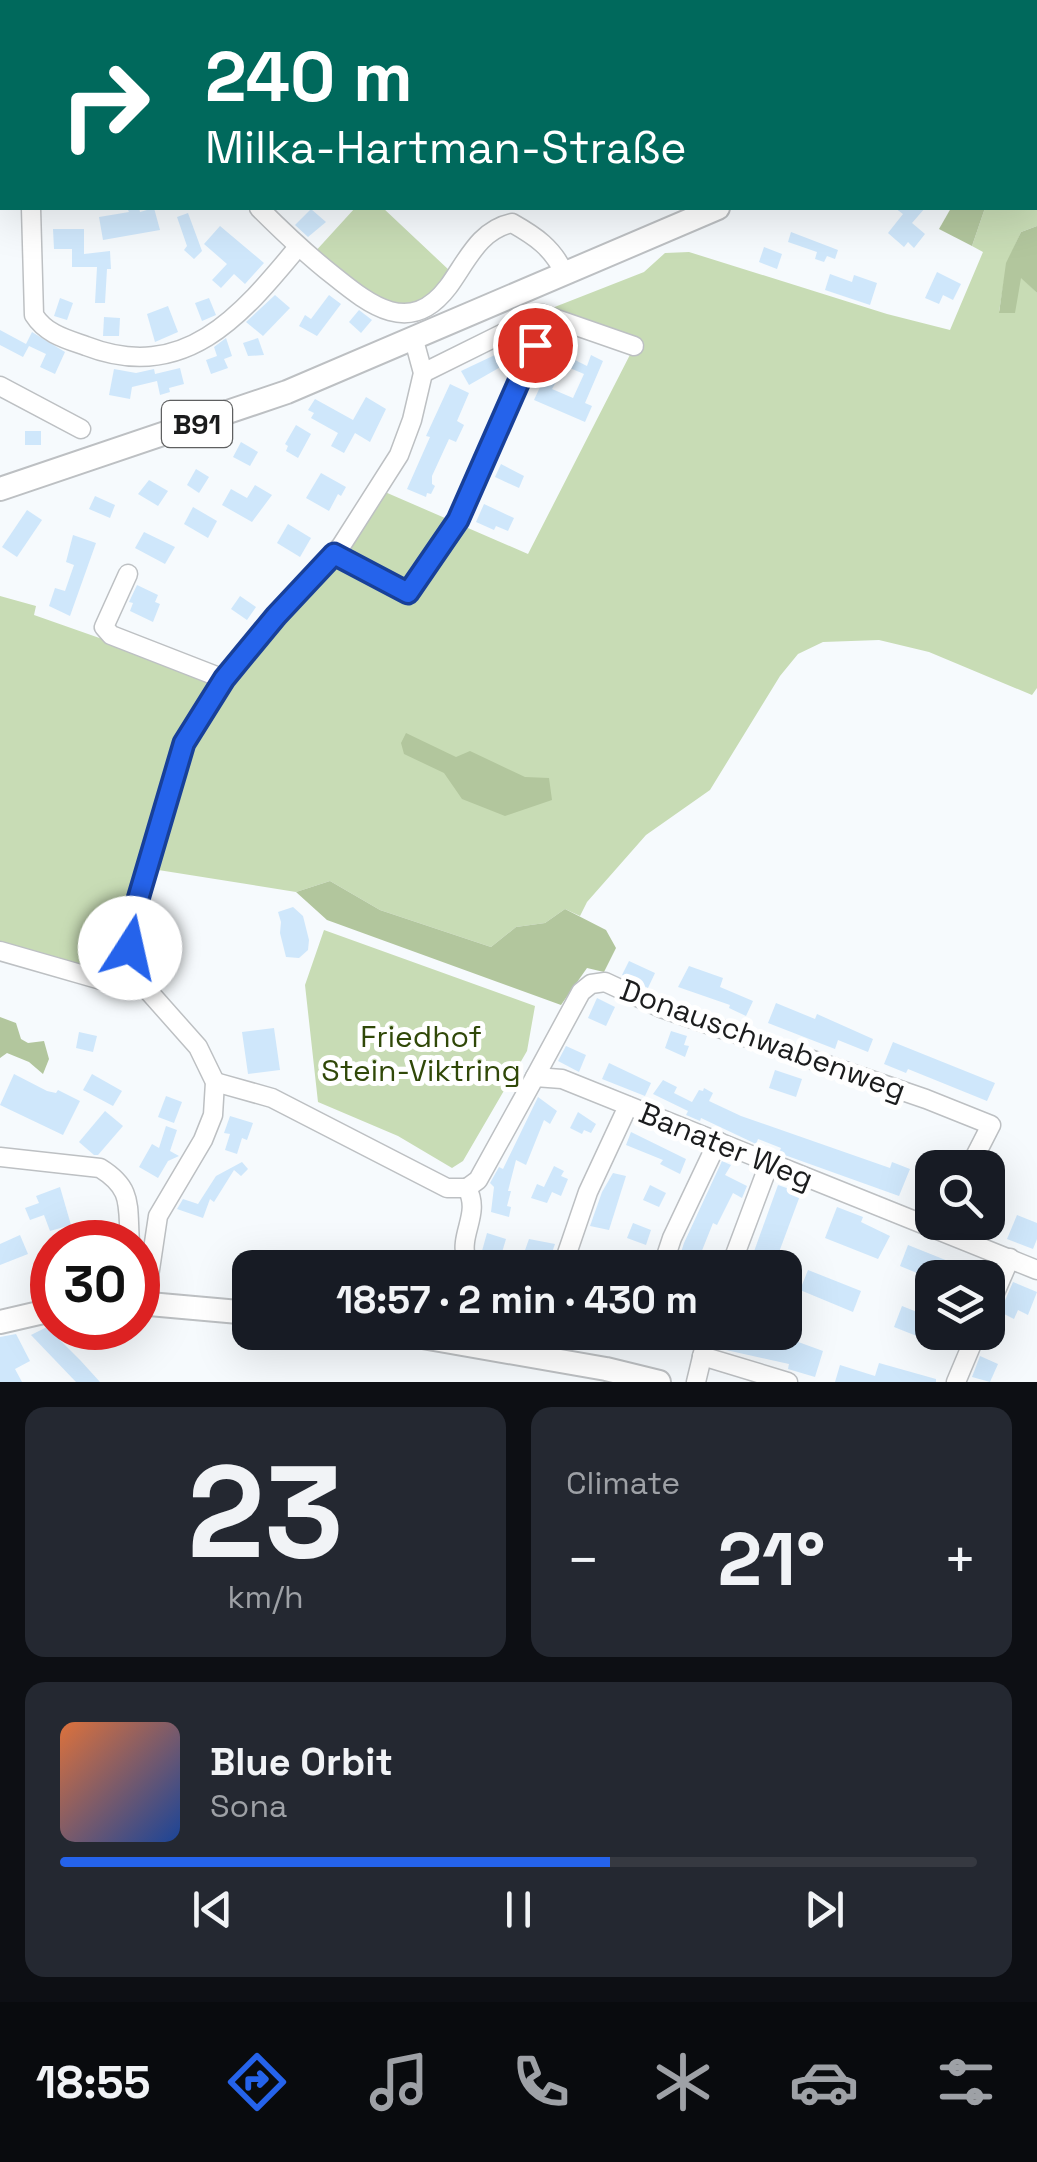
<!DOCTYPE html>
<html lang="en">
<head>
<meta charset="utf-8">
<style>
	body { margin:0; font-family:"Space Grotesk",sans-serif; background:#242831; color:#f1f3f6; height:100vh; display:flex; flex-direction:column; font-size:38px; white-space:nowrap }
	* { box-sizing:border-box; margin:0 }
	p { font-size:32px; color:#9ea1a6 }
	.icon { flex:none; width:55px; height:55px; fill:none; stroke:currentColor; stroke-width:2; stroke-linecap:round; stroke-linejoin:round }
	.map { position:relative; height:1382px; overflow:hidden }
	.panel { display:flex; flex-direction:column; gap:25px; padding:25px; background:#0d0f14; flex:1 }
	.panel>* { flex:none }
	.hud { position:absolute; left:0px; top:0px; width:1038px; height:210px; box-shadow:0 10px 40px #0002; background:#00695c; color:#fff; overflow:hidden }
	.tools { position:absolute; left:915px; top:1150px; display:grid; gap:20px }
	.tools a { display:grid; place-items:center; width:90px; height:90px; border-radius:20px; background:#171b24; box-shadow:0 10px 40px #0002; font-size:50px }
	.speed { position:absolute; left:30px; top:1220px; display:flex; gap:20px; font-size:50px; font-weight:700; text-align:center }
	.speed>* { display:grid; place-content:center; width:130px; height:130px; border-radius:50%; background:#171b24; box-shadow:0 10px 40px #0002; line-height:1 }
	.speed .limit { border:15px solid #d22; background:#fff; color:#111 }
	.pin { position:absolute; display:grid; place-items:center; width:85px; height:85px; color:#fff; margin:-42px; border:5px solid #fff; border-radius:50%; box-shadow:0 2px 10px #0007 }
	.me { position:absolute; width:110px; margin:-55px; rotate:10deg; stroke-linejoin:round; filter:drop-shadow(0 0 8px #0008) }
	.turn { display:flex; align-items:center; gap:35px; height:210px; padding:0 40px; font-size:45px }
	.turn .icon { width:130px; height:130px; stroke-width:2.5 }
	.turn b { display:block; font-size:70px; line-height:85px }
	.big { font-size:75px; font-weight:700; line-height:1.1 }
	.panel .tile { flex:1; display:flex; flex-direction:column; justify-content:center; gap:15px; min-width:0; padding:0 35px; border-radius:20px; background:#242831 }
	.panel .dial { align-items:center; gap:0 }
	.dial b { font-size:130px; line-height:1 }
	.song { display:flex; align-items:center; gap:30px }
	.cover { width:120px; height:120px; border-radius:15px; background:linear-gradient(135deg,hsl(20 70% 55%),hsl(220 70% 35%)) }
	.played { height:10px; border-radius:5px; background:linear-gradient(90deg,#2563eb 60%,#363941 60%) }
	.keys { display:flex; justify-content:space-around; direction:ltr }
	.heat { display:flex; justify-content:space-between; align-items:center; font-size:55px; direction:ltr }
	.panel .tiles { flex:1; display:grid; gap:25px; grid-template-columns:1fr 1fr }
	.tile:last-child { grid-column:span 2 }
	.trip { position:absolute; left:232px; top:1250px; width:570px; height:100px; border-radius:20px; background:#171b24; box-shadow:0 10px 40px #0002; font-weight:700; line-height:100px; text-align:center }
	.tabs { display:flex; height:160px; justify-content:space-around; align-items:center; background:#090b0e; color:#9ea1a6 }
	.tabs .icon { width:70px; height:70px }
	.tabs .current { color:#2563eb }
	.tabs b { font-size:45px; color:#f1f3f6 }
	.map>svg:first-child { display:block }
</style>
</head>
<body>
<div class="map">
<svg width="1037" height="1382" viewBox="0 0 1037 1382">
	<rect width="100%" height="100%" fill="#f6fafd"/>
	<g fill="#c8dcb5">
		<polygon points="1037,176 1037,226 1021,232 1007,263 999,312 1021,277 1037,293 1037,688 1032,695 929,652 879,640 823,642 798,654 780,676 710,790 646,835 587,902 580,916 565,909 545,923 516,927 491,947 380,910 330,881 296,892 152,869 179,769 202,720 385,492 528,554 636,343 547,310 644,272 665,253 689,252 887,314 950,330 983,252 972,246 985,208 1035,208"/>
		<path d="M355,208H383L450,271C402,342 362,291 313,254Z"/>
		<polygon points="0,596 36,606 34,615 199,673 212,685 137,870 114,977 0,943"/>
		<polygon points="324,930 535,1006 527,1051 463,1161 452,1168 398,1136 318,1102 305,985"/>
	</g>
	<g fill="#b2c69d">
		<polygon points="951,208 985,208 972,246 939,229"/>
		<polygon points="1037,226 1037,293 1021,278 1015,313 999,313 1006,263 1021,232"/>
		<polygon points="406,733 456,757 470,751 525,777 549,778 552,800 505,816 462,799 444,773 404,754 401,743"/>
		<polygon points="330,881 380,910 491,947 516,927 545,923 565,909 606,930 616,948 604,972 587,968 561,1005 327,920 296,892"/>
		<polygon points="0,1017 16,1023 21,1039 28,1043 44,1041 49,1059 43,1074 29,1062 7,1053 0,1058"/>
	</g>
	<g fill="#cfe7fb" fill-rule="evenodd">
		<polygon points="127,208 139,208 140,212 154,208 160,230 103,240 99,217 129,212"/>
		<polygon points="895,208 925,208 912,223 925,234 914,248 908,242 904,247 888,233 903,214"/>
		<polygon points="311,209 326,222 308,237 295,225"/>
		<polygon points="188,213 202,251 194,259 184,250 187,246 177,217"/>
		<polygon points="220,226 264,263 245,284 234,274 221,288 212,280 227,264 204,244"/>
		<polygon points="53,229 84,229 84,254 110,251 111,269 107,269 105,303 95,303 97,267 72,267 72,249 54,249"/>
		<polygon points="791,232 838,250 835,259 827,256 824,262 815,259 817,252 788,242"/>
		<polygon points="764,247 782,254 777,269 759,262"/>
		<polygon points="937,272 961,284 953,300 943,295 939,304 925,298"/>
		<polygon points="830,274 852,282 854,275 877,283 870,305 825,290"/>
		<polygon points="275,295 290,308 263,336 246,322"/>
		<polygon points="329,295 341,304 317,336 299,326 305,315 311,319"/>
		<polygon points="60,298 73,303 67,320 54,316"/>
		<polygon points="209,298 216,315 202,321 195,303"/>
		<polygon points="168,306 178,332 155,342 147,314"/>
		<polygon points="359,310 372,320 361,333 349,322"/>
		<polygon points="104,317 120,318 119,336 103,336"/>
		<polygon points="0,330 26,344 32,332 65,352 55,374 40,367 46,354 29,346 23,357 0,345"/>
		<polygon points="226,338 232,356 224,359 228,368 211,374 206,360 217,356 214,347"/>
		<polygon points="258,338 264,355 248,356 243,343"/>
		<path d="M554,343L572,351L569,357L587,366L591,355L603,361L585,403L592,406L585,422L534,400L546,374L541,372ZM565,366L584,374L573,398L552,389Z"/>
		<polygon points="497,354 504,365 469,385 461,371"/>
		<polygon points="180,368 184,384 169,388 170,392 160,395 157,381 132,387 130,399 109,395 114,369 136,373 154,369 155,374"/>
		<polygon points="450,384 469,393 457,421 464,425 456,442 449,439 432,476 432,484 435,486 431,494 427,493 426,497 407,489 430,437 426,436"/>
		<polygon points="366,397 386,409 370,442 355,433 344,453 331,446 338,433 311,418 314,413 308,410 315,399 353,420"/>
		<polygon points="296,425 311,434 298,458 286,451 288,446 285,444"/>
		<rect x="25" y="431" width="16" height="14"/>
		<polygon points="241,442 258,452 250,466 233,457"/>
		<polygon points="501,464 524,476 519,488 495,477"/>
		<polygon points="196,469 209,477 199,493 187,485"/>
		<polygon points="321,473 346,487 341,496 338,494 329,511 306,498"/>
		<polygon points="149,480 168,491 158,506 138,494"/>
		<polygon points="255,485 272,495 252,522 222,505 231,489 247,498"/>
		<polygon points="95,496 115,505 110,518 89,509"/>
		<polygon points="484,504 514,518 508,531 496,526 494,530 476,522"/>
		<polygon points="193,507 217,521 208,538 184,524"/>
		<polygon points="27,510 42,520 17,557 2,547"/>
		<polygon points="288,524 311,538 300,557 277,543"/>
		<polygon points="144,532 175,547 165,564 135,548"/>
		<polygon points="73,535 96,543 70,616 49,606 55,588 65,591 74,565 66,562"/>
		<polygon points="137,585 158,595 155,602 160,604 153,622 130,611 133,603 129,602"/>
		<polygon points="240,596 256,607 247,620 231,609"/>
		<polygon points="293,907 303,916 309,940 308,950 299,958 286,957 280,933 281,922 278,912"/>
		<polygon points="629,961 655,973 648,988 622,975"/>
		<polygon points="689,966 723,978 720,987 753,1001 746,1016 729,1008 730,1005 678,987"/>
		<polygon points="597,998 615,1007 606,1026 588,1018"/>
		<polygon points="776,1003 815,1019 817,1014 873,1039 868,1052 838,1040 835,1049 768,1023"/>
		<polygon points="274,1028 280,1070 248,1074 242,1032"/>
		<polygon points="671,1031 687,1036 684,1045 689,1046 685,1057 665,1048"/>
		<polygon points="79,1032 97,1036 93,1052 76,1048"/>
		<polygon points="893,1042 995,1083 987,1101 908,1069 906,1073 884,1064"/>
		<polygon points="566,1046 586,1055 579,1072 558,1061"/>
		<polygon points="609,1063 651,1083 645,1096 602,1079"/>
		<polygon points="775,1070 802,1079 796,1097 769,1088"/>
		<polygon points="14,1074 47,1091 56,1093 58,1090 80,1101 63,1135 0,1105"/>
		<polygon points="92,1074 122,1091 113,1106 83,1090"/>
		<polygon points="663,1080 677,1087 674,1093 692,1102 699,1090 703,1091 704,1088 713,1093 709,1101 741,1116 890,1168 892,1162 910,1169 899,1196 779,1153 781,1148 758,1139 756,1144 701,1118 700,1121 686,1115 688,1111 653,1094"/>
		<polygon points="166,1096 182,1102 174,1123 158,1117"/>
		<polygon points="538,1097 557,1111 550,1124 544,1120 526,1165 516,1160 508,1191 511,1191 507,1206 511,1207 509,1217 491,1212 494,1187 490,1183 499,1167 503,1169"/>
		<polygon points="105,1111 123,1126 98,1155 94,1155 79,1142"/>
		<polygon points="578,1112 596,1124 591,1133 584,1130 582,1134 570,1128"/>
		<polygon points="230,1116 253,1123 247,1140 242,1138 237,1154 225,1150 230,1134 224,1133"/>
		<polygon points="166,1126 177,1130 170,1151 179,1156 168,1161 158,1178 139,1167 152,1144 159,1148"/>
		<polygon points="631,1132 686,1159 680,1174 660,1164 663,1160 626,1145"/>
		<polygon points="722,1161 731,1165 725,1175 747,1186 742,1198 733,1193 717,1225 713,1223 695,1268 676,1268 684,1243"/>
		<polygon points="242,1162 248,1169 241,1176 234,1170 214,1202 210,1199 203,1218 177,1209 183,1199 198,1204 216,1176"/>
		<polygon points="554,1166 564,1171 561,1176 568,1179 561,1196 552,1192 547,1203 531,1198 537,1184 544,1187"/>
		<polygon points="613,1173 626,1176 609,1230 590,1226 602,1192"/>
		<polygon points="925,1184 932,1187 932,1214 919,1209 921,1204 917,1203"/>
		<polygon points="650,1185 666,1193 659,1207 643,1200"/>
		<polygon points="778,1185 801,1193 775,1263 772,1262 770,1268 748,1268"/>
		<polygon points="60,1187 71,1225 50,1231 44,1215 30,1220 25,1208 39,1203 36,1196"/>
		<polygon points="837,1207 863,1217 861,1222 890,1236 878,1259 825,1238"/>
		<polygon points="1017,1215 1037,1223 1037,1239 1033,1249 1007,1239"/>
		<polygon points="633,1223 651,1230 646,1245 627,1238"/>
		<polygon points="487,1233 506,1239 500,1259 482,1251"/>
		<polygon points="20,1235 28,1254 0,1265 0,1244"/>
		<polygon points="529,1239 555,1244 549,1261 524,1253"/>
		<polygon points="908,1245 988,1277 929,1278 900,1266"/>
		<polygon points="52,1261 52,1295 38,1269"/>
		<polygon points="808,1270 861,1291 853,1312 800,1290"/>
		<polygon points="1013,1282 1037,1292 1028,1315 1018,1310 1014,1319 1000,1312"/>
		<polygon points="902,1306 932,1318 932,1332 953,1332 947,1348 894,1327"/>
		<polygon points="47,1327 80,1360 100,1382 76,1382 31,1335"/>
		<polygon points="603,1332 665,1332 682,1336 679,1350 602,1337"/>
		<polygon points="722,1332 740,1332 776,1345 779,1335 823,1351 815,1377 788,1369 789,1364 717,1348"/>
		<polygon points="16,1334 30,1361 15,1369 22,1382 0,1382 0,1337"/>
		<polygon points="980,1356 998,1364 990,1382 972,1377"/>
		<polygon points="879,1363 936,1379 936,1382 835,1382 840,1365 875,1376"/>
	</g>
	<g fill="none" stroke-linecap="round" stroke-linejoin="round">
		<defs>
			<g id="minor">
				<polyline points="464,0 466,2"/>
				<polyline points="904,0 907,2"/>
				<polyline points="82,2 83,0"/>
				<polyline points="259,2 263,0"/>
				<polyline points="503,2 507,0"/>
				<polyline points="874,2 879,0"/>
				<polyline points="0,20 2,20"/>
				<polyline points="0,197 2,198"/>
				<path d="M31,208L34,315C46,334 66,339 86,346C184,384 241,316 298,247"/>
				<path d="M259,208C283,232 307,255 334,276C370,305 410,337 448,287C467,261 479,230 512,223C535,236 553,248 564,273"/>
				<polyline points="542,314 634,346"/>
				<polyline points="423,373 542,314"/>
				<polyline points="0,386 81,429"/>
				<polyline points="334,554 407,593 458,520 535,345 542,314"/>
				<polyline points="128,574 104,627 111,635 224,679"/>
				<polyline points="0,951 115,984 143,985"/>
				<polyline points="535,1077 581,992 591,984 605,982 661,1008 926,1099 991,1125 969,1168"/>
				<polyline points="215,1082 272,1098 447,1188 467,1188"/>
				<path d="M0,1157L100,1168C134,1189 127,1206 130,1242"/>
				<polyline points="467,1188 478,1180 535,1077 562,1079 1037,1270"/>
				<path d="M467,1188C481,1214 459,1233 466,1259L492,1268"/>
				<polyline points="562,1268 588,1192 628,1106"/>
				<polyline points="662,1268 672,1238 718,1141"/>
				<polyline points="730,1268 769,1164"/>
				<polyline points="145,1303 158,1216 203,1140 213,1115 215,1082 198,1047 143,985 129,948 133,916 184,743 201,712 276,616 341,546 399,455 412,420 423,373 414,340"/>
				<polyline points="988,1309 1010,1258"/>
				<polyline points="702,1356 788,1382"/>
				<polyline points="696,1382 708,1332"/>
				<polyline points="956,1382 977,1332"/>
			</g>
			<g id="major">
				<polyline points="1035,90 1037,90"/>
				<polyline points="0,489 287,392 718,208"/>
				<polyline points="138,1303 250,1313"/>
				<polyline points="0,1322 52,1310"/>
				<polyline points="394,1332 606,1369 659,1382"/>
			</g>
		</defs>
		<use href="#minor" stroke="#bdc0c3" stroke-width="21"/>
		<use href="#major" stroke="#bdc0c3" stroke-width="26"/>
		<use href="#minor" stroke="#fff" stroke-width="18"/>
		<use href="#major" stroke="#fff" stroke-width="22"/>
	</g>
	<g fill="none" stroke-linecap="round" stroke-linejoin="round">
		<defs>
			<polyline id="route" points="130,948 133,916 184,743 224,679 276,616 334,554 408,593 458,520 535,345"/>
		</defs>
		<use href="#route" stroke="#184099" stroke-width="25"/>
		<use href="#route" stroke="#2563eb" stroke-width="18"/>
	</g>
	<g text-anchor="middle" stroke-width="10" stroke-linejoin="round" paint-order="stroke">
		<rect fill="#fff" stroke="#5f6061" stroke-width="2.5" x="162" y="401" width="70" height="46" rx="8"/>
		<g font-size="28" font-weight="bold" fill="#1b1c1d">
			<text x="197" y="434">B91</text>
		</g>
		<g font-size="30" fill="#304808" stroke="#fff">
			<text x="421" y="1047">Friedhof<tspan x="421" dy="34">Stein-Viktring</tspan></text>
		</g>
		<g font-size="30" fill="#1b1c1d" stroke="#fff">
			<text transform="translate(763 1040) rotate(20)" y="10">Donauschwabenweg</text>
			<text transform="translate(726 1146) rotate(22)" y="10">Banater Weg</text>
		</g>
	</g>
</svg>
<div class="tools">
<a><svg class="icon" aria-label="search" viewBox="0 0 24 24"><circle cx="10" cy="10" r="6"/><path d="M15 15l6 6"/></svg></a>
<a><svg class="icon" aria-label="layers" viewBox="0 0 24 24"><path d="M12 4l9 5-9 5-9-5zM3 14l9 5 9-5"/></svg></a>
</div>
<div class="speed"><div class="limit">30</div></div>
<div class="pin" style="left:535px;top:345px;background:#d93025"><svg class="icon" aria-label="arrive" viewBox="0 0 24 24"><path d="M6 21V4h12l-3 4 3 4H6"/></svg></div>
<svg class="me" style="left:130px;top:948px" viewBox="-20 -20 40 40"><circle r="19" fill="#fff"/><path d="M0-13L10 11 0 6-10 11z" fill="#2563eb"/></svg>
<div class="trip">18:57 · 2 min · 430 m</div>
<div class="hud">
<div class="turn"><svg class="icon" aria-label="right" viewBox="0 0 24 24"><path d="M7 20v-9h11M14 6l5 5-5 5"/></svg><div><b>240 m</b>Milka-Hartman-Straße</div></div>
</div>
</div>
<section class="panel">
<div class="tiles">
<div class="tile dial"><b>23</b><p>km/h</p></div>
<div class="tile"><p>Climate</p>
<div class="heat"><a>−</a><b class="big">21°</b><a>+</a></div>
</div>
<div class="tile">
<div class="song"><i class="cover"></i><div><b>Blue Orbit</b><p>Sona</p></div></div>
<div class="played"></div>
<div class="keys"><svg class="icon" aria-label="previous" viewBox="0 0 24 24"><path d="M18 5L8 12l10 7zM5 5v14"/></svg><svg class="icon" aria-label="pause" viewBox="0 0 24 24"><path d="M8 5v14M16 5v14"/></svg><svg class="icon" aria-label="next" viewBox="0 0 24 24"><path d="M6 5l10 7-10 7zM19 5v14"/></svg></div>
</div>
</div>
</section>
<nav class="tabs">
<b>18:55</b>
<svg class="icon current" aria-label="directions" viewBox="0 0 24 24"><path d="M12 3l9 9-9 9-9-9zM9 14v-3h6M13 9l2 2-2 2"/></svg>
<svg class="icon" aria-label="music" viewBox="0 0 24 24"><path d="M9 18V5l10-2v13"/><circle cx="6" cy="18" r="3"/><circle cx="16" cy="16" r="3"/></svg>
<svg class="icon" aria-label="phone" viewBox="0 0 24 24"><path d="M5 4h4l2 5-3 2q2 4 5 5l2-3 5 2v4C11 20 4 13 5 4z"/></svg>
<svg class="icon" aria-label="climate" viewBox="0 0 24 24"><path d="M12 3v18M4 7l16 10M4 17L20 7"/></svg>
<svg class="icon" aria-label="car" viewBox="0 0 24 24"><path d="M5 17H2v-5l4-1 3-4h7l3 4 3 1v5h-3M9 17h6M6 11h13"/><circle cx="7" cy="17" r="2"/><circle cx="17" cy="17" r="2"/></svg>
<svg class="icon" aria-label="filters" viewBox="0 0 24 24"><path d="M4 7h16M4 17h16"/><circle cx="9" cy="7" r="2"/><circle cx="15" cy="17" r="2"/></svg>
</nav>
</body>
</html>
